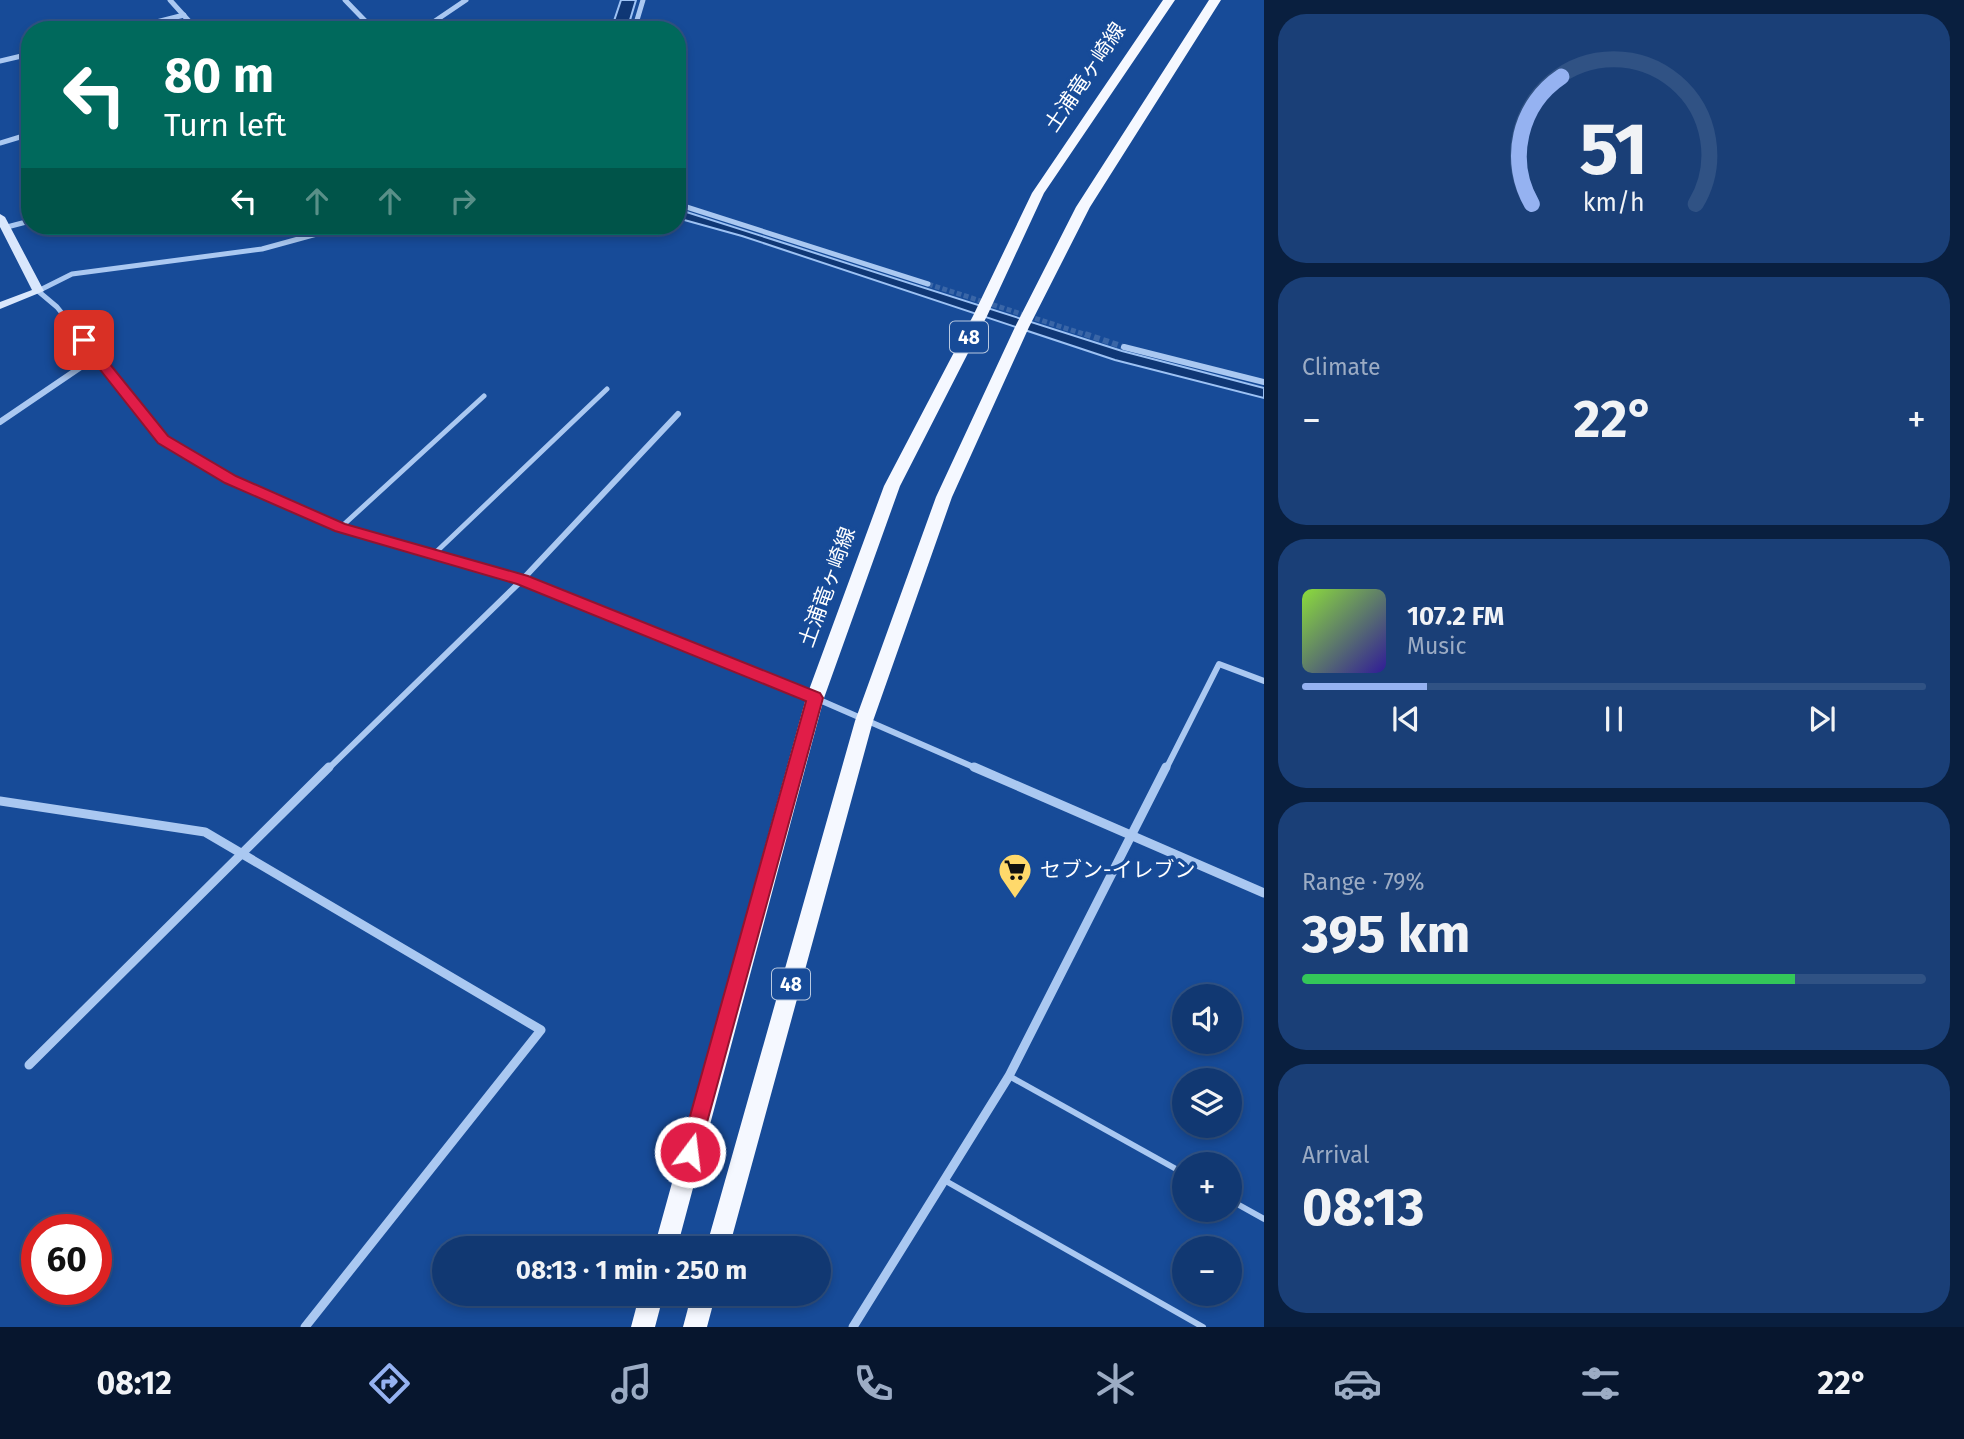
<!DOCTYPE html>
<html lang="en">
<head>
<meta charset="utf-8">
<style>
	body { margin:0; font-family:"Fira Sans","Noto Sans JP",sans-serif; background:#1a3f77; color:#f1f3f6; height:100vh; display:flex; flex-direction:column; font-size:26px; white-space:nowrap }
	* { box-sizing:border-box; margin:0 }
	p { font-size:23px; color:#9cacc4 }
	.icon { flex:none; width:38px; height:38px; fill:none; stroke:currentColor; stroke-width:2; stroke-linecap:round; stroke-linejoin:round }
	.map { position:relative; flex:1; overflow:hidden }
	.details { display:flex; flex-direction:column; gap:14px; padding:14px; background:#091f3f; width:700px }
	.details>* { flex:none }
	.hud { position:absolute; left:21px; top:21px; width:665px; height:214px; border-radius:28px; box-shadow:0 4px 10px #0003,0 0 0 2px #305284; background:#00695c; color:#fff; overflow:hidden }
	.tools { position:absolute; left:1172px; top:984px; display:grid; gap:14px }
	.tools a { display:grid; place-items:center; width:70px; height:70px; border-radius:50%; background:#113872; box-shadow:0 4px 10px #0003,0 0 0 2px #305284; font-size:35px }
	.speed { position:absolute; left:21px; top:1214px; display:flex; gap:14px; font-size:35px; font-weight:700; text-align:center }
	.speed>* { display:grid; place-content:center; width:91px; height:91px; border-radius:50%; background:#113872; box-shadow:0 4px 10px #0003,0 0 0 2px #305284; line-height:1 }
	.speed .limit { border:10px solid #d22; background:#fff; color:#111 }
	.pin { position:absolute; display:grid; place-items:center; width:60px; height:60px; color:#fff; margin:-30px; border-radius:14px; box-shadow:0 4px 10px #0006 }
	.me { position:absolute; width:77px; margin:-38px; rotate:15deg; stroke-linejoin:round; filter:drop-shadow(0 0 5px #0008) }
	.turn { display:flex; align-items:center; gap:24px; height:147px; padding:0 28px; font-size:32px }
	.turn .icon { width:91px; height:91px; stroke-width:2.5 }
	.turn b { display:block; font-size:49px; line-height:60px }
	.lanes { display:flex; align-items:center; height:66px; padding:0 28px; background:#0003; justify-content:center; gap:35px; direction:ltr }
	.lanes .off { opacity:.35 }
	.big { font-size:52px; font-weight:700; line-height:1.1 }
	.details .tile { flex:1; display:flex; flex-direction:column; justify-content:center; gap:10px; min-width:0; padding:0 24px; border-radius:28px; background:#1a3f77 }
	.details .dial { align-items:center; gap:0 }
	.dial svg { height:182px; overflow:visible; fill:none; stroke:#305284; stroke-width:7; stroke-linecap:round; text-anchor:middle }
	.dial text { fill:#f1f3f6; stroke:none }
	.song { display:flex; align-items:center; gap:21px }
	.cover { width:84px; height:84px; border-radius:10px; background:linear-gradient(135deg,hsl(90 70% 55%),hsl(250 70% 35%)) }
	.played { height:7px; border-radius:4px; background:linear-gradient(90deg,#95b2f1 20%,#305284 20%) }
	.keys { display:flex; justify-content:space-around; direction:ltr }
	.heat { display:flex; justify-content:space-between; align-items:center; font-size:38px; direction:ltr }
	.charge { height:10px; border-radius:5px; background:linear-gradient(90deg,#34c759 79%,#305284 0) }
	.trip { position:absolute; left:432px; top:1236px; width:399px; height:70px; border-radius:35px; background:#113872; box-shadow:0 4px 10px #0003,0 0 0 2px #305284; font-weight:700; line-height:70px; text-align:center }
	.tab-bar { display:flex; height:112px; justify-content:space-around; align-items:center; background:#07162e; color:#9cacc4 }
	.tab-bar .icon { width:49px; height:49px }
	.tab-bar .on { color:#95b2f1 }
	.tab-bar b { font-size:32px; color:#f1f3f6 }
	main { display:flex; flex:1; min-height:0 }
	.map>svg:first-child { display:block }
</style>
</head>
<body>
<main>
<div class="map">
<svg width="1264" height="1327" viewBox="0 0 1264 1327">
	<rect width="100%" height="100%" fill="#174b98"/>
	<g fill="#0f3775" stroke="#9dc2f4" stroke-width="2">
		<polygon points="621,0 636,0 627,30 611,30"/>
		<polygon points="677,209 1122,351 1264,388 1264,398 1115,360 742,236 677,218"/>
	</g>
	<g fill="none" stroke-linecap="round" stroke-linejoin="round">
		<polyline stroke="#3a66a7" stroke-width="5" stroke-dasharray="5 2.5" stroke-linecap="butt" points="928,284 1090,336"/>
		<polyline stroke="#3a66a7" stroke-width="6" stroke-dasharray="6 3.5" stroke-linecap="butt" points="1085,334 1124,347"/>
		<g stroke="#aac8f1" stroke-width="5">
			<polyline points="340,528 484,396"/>
			<polyline points="433,555 607,389"/>
		</g>
		<g stroke="#aac8f1" stroke-width="6">
			<polyline points="1009,1076 1185,1174"/>
			<polyline points="944,1180 1203,1327"/>
			<polyline points="1230,1200 1264,1219"/>
		</g>
		<g stroke="#aac8f1" stroke-width="5">
			<polyline points="170,0 197,30"/>
			<polyline points="345,0 374,30"/>
			<polyline points="125,30 184,15"/>
			<polyline points="407,30 429,25 466,0"/>
			<polyline points="634,30 643,0"/>
			<polyline points="0,61 30,54"/>
			<polyline points="0,143 30,134"/>
			<polyline points="677,204 928,284"/>
			<polyline points="7,227 30,221"/>
			<polyline points="80,336 57,307 38,291 72,274 262,249 346,226"/>
		</g>
		<g stroke="#aac8f1" stroke-width="6">
			<polyline points="79,334 163,440 230,480 340,528 522,580 815,698 978,769"/>
			<polyline points="1124,347 1264,382"/>
			<polyline points="0,422 97,356"/>
			<polyline points="328,769 522,580 678,414"/>
			<polyline points="1166,769 1219,664 1264,681"/>
		</g>
		<g stroke="#aac8f1" stroke-width="9">
			<polyline points="974,767 1264,893"/>
			<polyline points="0,801 205,832 541,1030 305,1327"/>
			<polyline points="29,1065 329,767"/>
			<polyline points="853,1327 1009,1076 1166,767"/>
		</g>
		<polygon fill="#d9e7fc" fill-rule="evenodd" points="0,214 5,217 44,291 0,309 0,302 32,290 0,227"/>
		<g fill="#f5f8ff" fill-rule="evenodd">
			<polygon points="1163,0 1175,0 1044,193 987,316 900,486 824,698 677,1248 654,1248 806,698 884,486 973,316 1032,193"/>
			<polygon points="1209,0 1221,0 1090,207 1029,327 952,497 873,721 729,1248 706,1248 855,721 936,497 1015,327 1076,207"/>
			<polygon points="640,1293 664,1293 655,1327 631,1327"/>
			<polygon points="692,1293 716,1293 707,1327 683,1327"/>
		</g>
	</g>
	<polygon fill="#e11d48" stroke="#92132f" stroke-width="2" points="84,336 88,337 168,436 236,476 345,524 528,576 820,693 823,698 697,1159 690,1162 683,1159 680,1152 806,701 517,584 335,531 225,483 158,443 79,343 79,337"/>
	<defs>
		<symbol id="supermarket-pin" viewBox="-11 -11 22 30"><path d="M0 17L-7.5 6A9.5 9.5 0 1 1 7.5 6Z" fill="#ffd96b" stroke="#174b98"/><path d="M-6-5.5h2.5l.6 2H6L4.5 2H-2.5L-4.4-4H-6ZM-1.5 3.2a1.3 1.3 0 1 0 .1 0ZM3 3.2a1.3 1.3 0 1 0 .1 0Z" fill="#111"/></symbol>
	</defs>
	<g fill-rule="evenodd">
		<use href="#supermarket-pin" x="996" y="851" width="38" height="52"/>
	</g>
	<g text-anchor="middle" stroke-width="7" stroke-linejoin="round" paint-order="stroke">
		<g fill="#174b98" stroke="#b9c9e0" stroke-width="2">
			<rect x="950" y="321.5" width="38" height="31" rx="5"/>
			<rect x="772" y="968.5" width="38" height="31" rx="5"/>
		</g>
		<g font-size="19" font-weight="bold" fill="#fff">
			<text x="969" y="344">48</text>
			<text x="791" y="991">48</text>
		</g>
		<g font-size="21" fill="#fff" stroke="#174b98">
			<text transform="translate(1085 77) rotate(-56)" y="7">土浦竜ヶ崎線</text>
			<text transform="translate(827 587) rotate(-70)" y="7">土浦竜ヶ崎線</text>
		</g>
		<g font-size="21" fill="#fff" stroke="#174b98" text-anchor="start">
			<text x="1040" y="877">セブン-イレブン</text>
		</g>
	</g>
</svg>
<div class="tools">
<a><svg class="icon" aria-label="sound" viewBox="0 0 24 24"><path d="M4 9h4l5-4v14l-5-4H4zM17 9q2 3 0 6"/></svg></a>
<a><svg class="icon" aria-label="layers" viewBox="0 0 24 24"><path d="M12 4l9 5-9 5-9-5zM3 14l9 5 9-5"/></svg></a>
<a>+</a>
<a>−</a>
</div>
<div class="speed"><div class="limit">60</div></div>
<div class="pin" style="left:84px;top:340px;background:#d93025"><svg class="icon" aria-label="arrive" viewBox="0 0 24 24"><path d="M6 21V4h12l-3 4 3 4H6"/></svg></div>
<svg class="me" style="left:690px;top:1152px" viewBox="-20 -20 40 40"><circle r="17" fill="#e11d48" stroke="#fff" stroke-width="3"/><path d="M0-11L8 9 0 5-8 9z" fill="#fff"/></svg>
<div class="trip">08:13 · 1 min · 250 m</div>
<div class="hud">
<div class="turn"><svg class="icon" aria-label="left" viewBox="0 0 24 24"><path d="M17 20v-9H6M10 6l-5 5 5 5"/></svg><div><b>80 m</b>Turn left</div></div>
<div class="lanes"><svg class="icon" aria-label="left" viewBox="0 0 24 24"><path d="M17 20v-9H6M10 6l-5 5 5 5"/></svg><svg class="icon off" aria-label="ahead" viewBox="0 0 24 24"><path d="M12 20V5M6 11l6-6 6 6"/></svg><svg class="icon off" aria-label="ahead" viewBox="0 0 24 24"><path d="M12 20V5M6 11l6-6 6 6"/></svg><svg class="icon off" aria-label="right" viewBox="0 0 24 24"><path d="M7 20v-9h11M14 6l5 5-5 5"/></svg></div>
</div>
</div>
<section class="details">
<div class="tile dial"><svg viewBox="0 0 100 80">
<path d="M14 69A42 42 0 1 1 86 69"/>
<path d="M14 69A42 42 0 0 1 27 13" stroke="#95b2f1"/>
<text x="50" y="56" font-size="32" font-weight="700">51</text>
<text x="50" y="72" font-size="11">km/h</text>
</svg></div>
<div class="tile"><p>Climate</p>
<div class="heat"><a>−</a><b class="big">22°</b><a>+</a></div>
</div>
<div class="tile">
<div class="song"><i class="cover"></i><div><b>107.2 FM</b><p>Music</p></div></div>
<div class="played"></div>
<div class="keys"><svg class="icon" aria-label="previous" viewBox="0 0 24 24"><path d="M18 5L8 12l10 7zM5 5v14"/></svg><svg class="icon" aria-label="pause" viewBox="0 0 24 24"><path d="M8 5v14M16 5v14"/></svg><svg class="icon" aria-label="next" viewBox="0 0 24 24"><path d="M6 5l10 7-10 7zM19 5v14"/></svg></div>
</div>
<div class="tile"><p>Range · 79%</p><b class="big">395 km</b><div class="charge"></div></div>
<div class="tile"><p>Arrival</p><b class="big">08:13</b></div>
</section>
</main>
<nav class="tab-bar">
<b>08:12</b>
<svg class="icon on" aria-label="directions" viewBox="0 0 24 24"><path d="M12 3l9 9-9 9-9-9zM9 14v-3h6M13 9l2 2-2 2"/></svg>
<svg class="icon" aria-label="music" viewBox="0 0 24 24"><path d="M9 18V5l10-2v13"/><circle cx="6" cy="18" r="3"/><circle cx="16" cy="16" r="3"/></svg>
<svg class="icon" aria-label="phone" viewBox="0 0 24 24"><path d="M5 4h4l2 5-3 2q2 4 5 5l2-3 5 2v4C11 20 4 13 5 4z"/></svg>
<svg class="icon" aria-label="climate" viewBox="0 0 24 24"><path d="M12 3v18M4 7l16 10M4 17L20 7"/></svg>
<svg class="icon" aria-label="car" viewBox="0 0 24 24"><path d="M5 17H2v-5l4-1 3-4h7l3 4 3 1v5h-3M9 17h6M6 11h13"/><circle cx="7" cy="17" r="2"/><circle cx="17" cy="17" r="2"/></svg>
<svg class="icon" aria-label="filters" viewBox="0 0 24 24"><path d="M4 7h16M4 17h16"/><circle cx="9" cy="7" r="2"/><circle cx="15" cy="17" r="2"/></svg>
<b>22°</b>
</nav>
</body>
</html>
